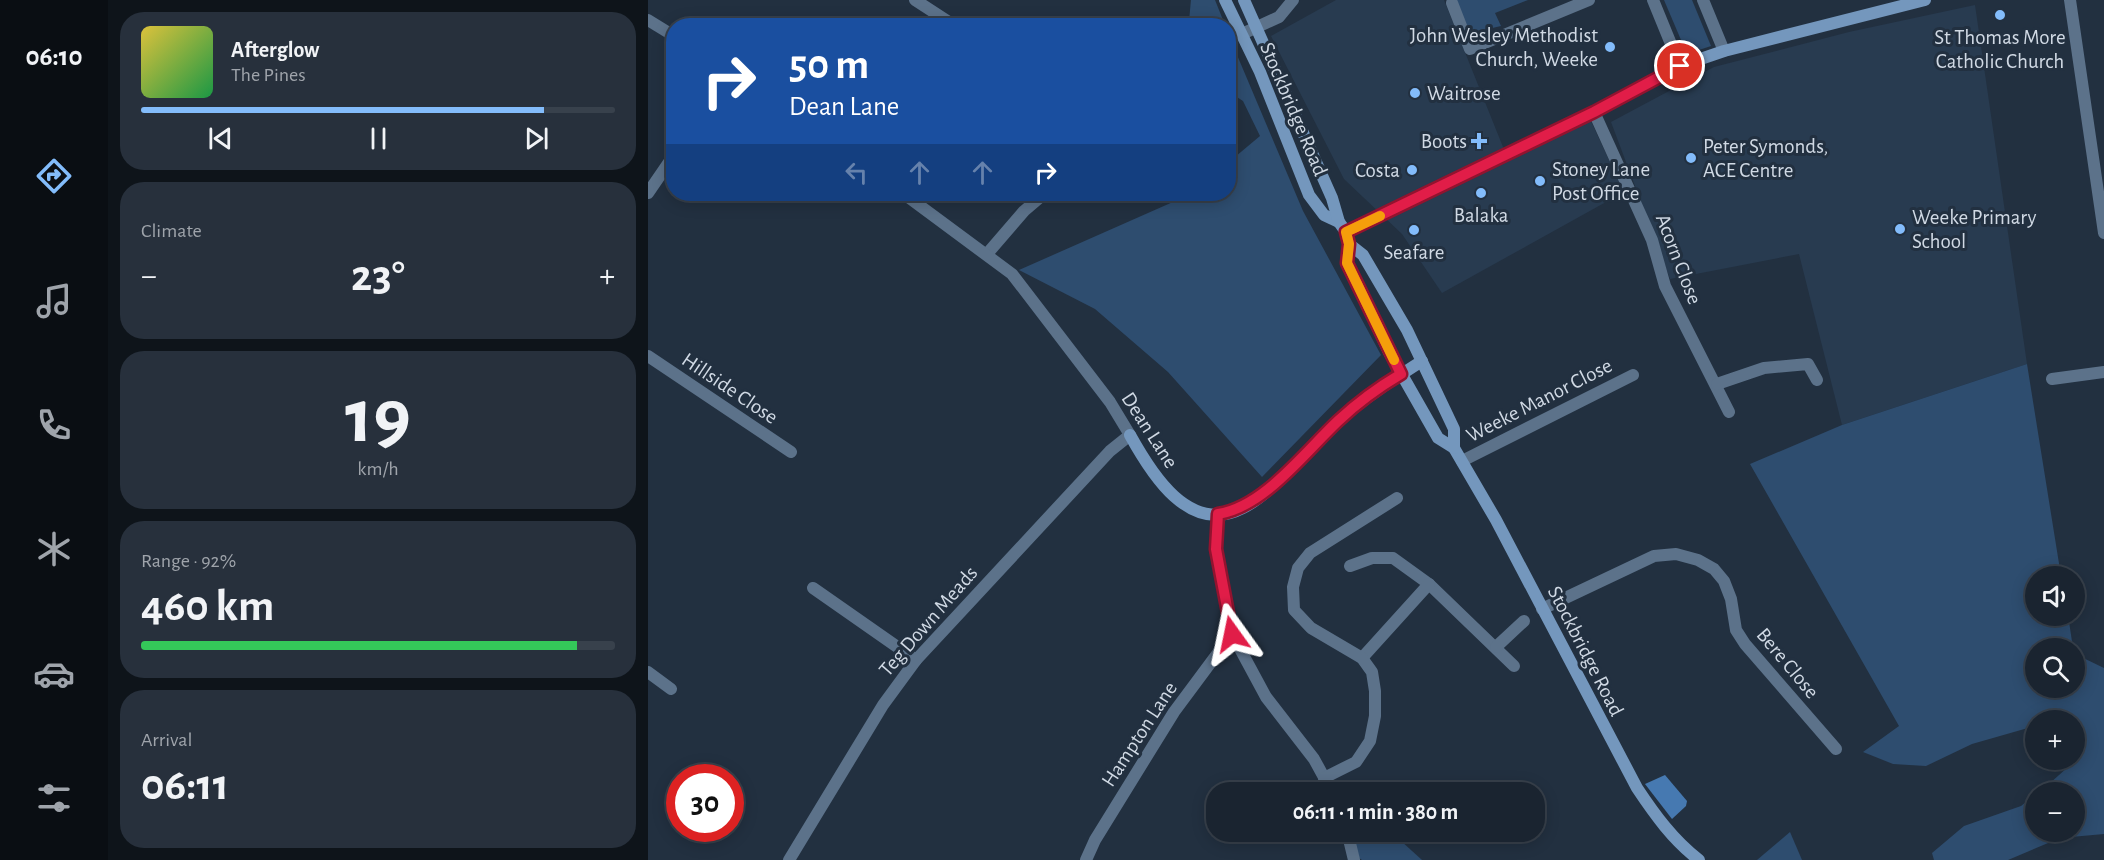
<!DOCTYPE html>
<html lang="en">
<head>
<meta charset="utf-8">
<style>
	body { margin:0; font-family:"Alegreya Sans",sans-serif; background:#27303c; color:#f1f3f6; height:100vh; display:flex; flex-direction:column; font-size:22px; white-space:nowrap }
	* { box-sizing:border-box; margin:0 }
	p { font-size:20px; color:#9fa4ab }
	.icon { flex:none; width:33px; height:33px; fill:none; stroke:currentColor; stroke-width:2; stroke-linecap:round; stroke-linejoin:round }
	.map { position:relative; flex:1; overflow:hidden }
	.side { display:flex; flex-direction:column; gap:12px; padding:12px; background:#0e141a; width:540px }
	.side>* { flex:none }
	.hud { position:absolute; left:18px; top:18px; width:570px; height:183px; border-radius:24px; box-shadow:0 3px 15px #0003,0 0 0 2px #38414c; background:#1a4fa0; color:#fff; overflow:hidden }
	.controls { position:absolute; left:1377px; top:566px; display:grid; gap:12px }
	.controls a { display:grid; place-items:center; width:60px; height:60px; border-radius:50%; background:#1a2430; box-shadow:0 3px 15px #0003,0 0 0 2px #38414c; font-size:30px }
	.speed { position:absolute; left:18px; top:764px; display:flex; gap:12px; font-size:30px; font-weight:700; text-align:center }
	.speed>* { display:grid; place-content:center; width:78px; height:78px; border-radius:50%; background:#1a2430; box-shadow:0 3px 15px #0003,0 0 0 2px #38414c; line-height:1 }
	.speed .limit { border:9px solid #d22; background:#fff; color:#111 }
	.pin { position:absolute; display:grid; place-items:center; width:51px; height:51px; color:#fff; margin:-26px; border:3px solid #fff; border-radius:50%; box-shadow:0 2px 6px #0007 }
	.me { position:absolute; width:66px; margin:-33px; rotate:348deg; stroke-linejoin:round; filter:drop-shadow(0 0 4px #0008) }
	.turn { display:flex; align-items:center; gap:21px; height:126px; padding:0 24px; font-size:27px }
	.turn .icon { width:78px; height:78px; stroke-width:2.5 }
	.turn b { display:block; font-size:42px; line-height:51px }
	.lanes { display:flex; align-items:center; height:57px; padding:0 24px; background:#0003; justify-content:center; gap:30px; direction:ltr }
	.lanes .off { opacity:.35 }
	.big { font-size:45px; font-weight:600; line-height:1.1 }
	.side .tile { flex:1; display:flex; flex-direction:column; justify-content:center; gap:9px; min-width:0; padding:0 21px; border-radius:24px; background:#27303c }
	.side .dial { align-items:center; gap:0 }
	.dial b { font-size:78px; line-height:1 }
	.song { display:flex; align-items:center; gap:18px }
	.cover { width:72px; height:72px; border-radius:9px; background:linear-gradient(135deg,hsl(50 70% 55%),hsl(140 70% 35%)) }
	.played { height:6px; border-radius:3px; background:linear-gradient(90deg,#83bcfb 85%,#38414c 85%) }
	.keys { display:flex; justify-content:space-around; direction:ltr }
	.heat { display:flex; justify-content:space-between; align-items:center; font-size:33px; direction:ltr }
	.charge { height:9px; border-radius:4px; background:linear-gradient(90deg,#34c759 92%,#38414c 0) }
	.trip { position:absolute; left:558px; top:782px; width:339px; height:60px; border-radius:24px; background:#1a2430; box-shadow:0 3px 15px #0003,0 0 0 2px #38414c; font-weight:600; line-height:60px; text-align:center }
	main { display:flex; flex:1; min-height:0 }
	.tabs { display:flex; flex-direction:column; width:108px; justify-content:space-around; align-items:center; background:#0a0e13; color:#9fa4ab }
	.tabs .icon { width:42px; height:42px }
	.tabs .selected { color:#83bcfb }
	.tabs b { font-size:27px; color:#f1f3f6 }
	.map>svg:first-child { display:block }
</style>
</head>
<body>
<main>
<nav class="tabs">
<b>06:10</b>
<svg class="icon selected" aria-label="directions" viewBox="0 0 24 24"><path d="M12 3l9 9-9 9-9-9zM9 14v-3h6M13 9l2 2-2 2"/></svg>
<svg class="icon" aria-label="music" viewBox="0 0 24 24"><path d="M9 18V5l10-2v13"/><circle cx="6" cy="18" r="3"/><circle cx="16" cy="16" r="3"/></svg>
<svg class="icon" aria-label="phone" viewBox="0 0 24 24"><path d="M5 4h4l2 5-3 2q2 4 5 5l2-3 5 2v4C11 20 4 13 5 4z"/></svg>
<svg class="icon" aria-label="climate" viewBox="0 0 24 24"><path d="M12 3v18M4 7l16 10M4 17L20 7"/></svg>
<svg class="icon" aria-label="car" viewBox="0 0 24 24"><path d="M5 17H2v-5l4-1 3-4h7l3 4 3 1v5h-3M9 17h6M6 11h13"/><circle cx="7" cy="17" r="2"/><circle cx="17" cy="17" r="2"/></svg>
<svg class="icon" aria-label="filters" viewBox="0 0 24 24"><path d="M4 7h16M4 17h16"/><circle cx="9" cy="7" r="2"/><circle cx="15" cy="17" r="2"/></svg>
</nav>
<section class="side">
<div class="tile">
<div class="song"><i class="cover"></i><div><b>Afterglow</b><p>The Pines</p></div></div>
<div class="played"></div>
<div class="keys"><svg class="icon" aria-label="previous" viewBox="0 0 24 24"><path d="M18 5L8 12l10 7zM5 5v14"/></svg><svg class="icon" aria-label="pause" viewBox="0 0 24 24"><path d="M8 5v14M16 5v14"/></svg><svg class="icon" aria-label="next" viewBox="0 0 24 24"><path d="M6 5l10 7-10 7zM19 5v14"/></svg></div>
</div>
<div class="tile"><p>Climate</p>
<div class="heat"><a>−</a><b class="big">23°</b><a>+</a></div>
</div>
<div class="tile dial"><b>19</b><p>km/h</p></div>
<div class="tile"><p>Range · 92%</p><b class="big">460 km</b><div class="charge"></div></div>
<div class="tile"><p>Arrival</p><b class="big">06:11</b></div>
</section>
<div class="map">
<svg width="1456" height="860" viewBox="0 0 1456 860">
	<rect width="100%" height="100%" fill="#223040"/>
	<g fill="#283b50">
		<polygon points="688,0 796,0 857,152 941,117 976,192 794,293 754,234 696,179 623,36"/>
		<polygon points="1327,5 1379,364 1194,425 1151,254 1022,279 963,122 1066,67 1201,32"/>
	</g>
	<g fill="#2e4d6f">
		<polygon points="543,0 567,0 577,25 543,25 541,21"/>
		<polygon points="808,0 880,0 847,13 853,26 827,32 819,26"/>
		<polygon points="1016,0 1044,0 1063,46 1039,54"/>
		<polygon points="581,36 655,211 733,355 614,477 520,372 447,309 371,270 543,194 580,194 581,162 612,136 595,101 581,92"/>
		<polygon points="1379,364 1413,576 1388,576 1388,615 1420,615 1425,648 1388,648 1388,687 1426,687 1427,654 1456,668 1456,834 1412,838 1360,860 1286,860 1284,853 1316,826 1373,806 1387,795 1388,831 1426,831 1426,792 1392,792 1420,767 1421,759 1426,759 1426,720 1388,720 1387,726 1324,744 1278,766 1245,764 1215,752 1251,726 1102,464 1194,425"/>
		<polygon points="703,831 742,831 774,860 714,860 711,858"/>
		<polygon points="1142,832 1154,860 1109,860"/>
	</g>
	<polygon fill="#4679b1" points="1017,775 1039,801 1038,806 1024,819 997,784"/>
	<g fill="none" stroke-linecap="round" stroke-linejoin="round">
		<g stroke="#5c728a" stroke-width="12">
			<polyline points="267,0 307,26"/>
			<polyline points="1005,0 1032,66"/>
			<polyline points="1055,0 1076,51"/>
			<polyline points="1422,0 1456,233"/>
			<polyline points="804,3 822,49 941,0"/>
			<polyline points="0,20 26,36"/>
			<polyline points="594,34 631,17 645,0"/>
			<polyline points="946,112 1004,240 1017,286 1081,412"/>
			<polyline points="0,193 26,155"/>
			<polyline points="339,254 376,211 396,194"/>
			<polyline points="0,356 143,452"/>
			<polyline points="1404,379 1456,372"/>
			<polyline points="1069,384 1116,368 1160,364 1169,380"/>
			<polyline points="814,461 985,375"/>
			<polyline points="570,514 568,549 584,634 618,697 666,759 684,792"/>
			<polyline points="702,566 724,558 745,558 781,584 866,666"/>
			<polyline points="165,588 268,660"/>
			<polyline points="894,609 1006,556 1028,554 1050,560 1066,569 1076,581 1083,599 1088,630 1097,644 1188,749"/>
			<polyline points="848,647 876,621"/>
			<polyline points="714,658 781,584"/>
			<polyline points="0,672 23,689"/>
			<polyline points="676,778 708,762 722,741 727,716 727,691 724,672 714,658 663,628 646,610 645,587 650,568 662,553 749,498"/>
			<polyline points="699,831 706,860"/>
			<polyline points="141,860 235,705 268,660 462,451 482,435 462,402 364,274 256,194"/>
			<polyline points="438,860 447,840 526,712 584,634"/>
		</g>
		<g stroke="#7497bd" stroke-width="12">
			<polyline points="577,0 612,72 661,195 676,215 691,222"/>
			<path d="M596,0L684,198L691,222L698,232L701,244L699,263L741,352L790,438L806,448L848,520L989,788C1007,815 1025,840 1051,860"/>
			<polyline points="698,232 946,112 1032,66 1076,51 1277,0"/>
			<polyline points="701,244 715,255 759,330 806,429 806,448"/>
			<path d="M482,435C503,473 541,536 595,508C628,491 663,444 692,419C718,397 746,379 774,361"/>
		</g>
	</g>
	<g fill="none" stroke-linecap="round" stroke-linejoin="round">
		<defs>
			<path id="route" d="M584,634L568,549L570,514C616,507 656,453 690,421C708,404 731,387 753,374L699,263L701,244L698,232L946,112L1032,66"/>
		</defs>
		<use href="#route" stroke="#92132f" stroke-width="15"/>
		<use href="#route" stroke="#e11d48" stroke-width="10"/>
		<polyline stroke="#f59e0b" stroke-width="10" points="732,216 698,232 701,244 699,263 746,360"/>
	</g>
	<g fill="#83bcfb" stroke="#223040" stroke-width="2">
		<circle cx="1352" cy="15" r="6"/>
		<circle cx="962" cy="47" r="6"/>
		<circle cx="767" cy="93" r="6"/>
		<path d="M828 132h6v6h6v6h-6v6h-6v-6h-6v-6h6z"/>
		<circle cx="1043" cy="158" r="6"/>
		<circle cx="764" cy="170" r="6"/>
		<circle cx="892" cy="181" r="6"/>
		<circle cx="833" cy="193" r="6"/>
		<circle cx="1252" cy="229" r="6"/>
		<circle cx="766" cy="230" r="6"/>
	</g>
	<g text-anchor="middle" stroke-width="6" stroke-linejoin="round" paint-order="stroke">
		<g font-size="21" fill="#d0d9e4" stroke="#223040" text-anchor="start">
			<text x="950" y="42" text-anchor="end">John Wesley Methodist<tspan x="950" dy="24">Church, Weeke</tspan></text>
			<text x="1352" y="44" text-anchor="middle">St Thomas More<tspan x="1352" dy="24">Catholic Church</tspan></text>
			<text x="779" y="100">Waitrose</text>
			<text x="819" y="148" text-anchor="end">Boots</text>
			<text x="1055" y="153">Peter Symonds,<tspan x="1055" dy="24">ACE Centre</tspan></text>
			<text x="904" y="176">Stoney Lane<tspan x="904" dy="24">Post Office</tspan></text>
			<text x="752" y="177" text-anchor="end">Costa</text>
			<text x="833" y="222" text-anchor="middle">Balaka</text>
			<text x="1264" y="224">Weeke Primary<tspan x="1264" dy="24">School</tspan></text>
			<text x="766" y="259" text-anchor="middle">Seafare</text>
		</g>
		<g font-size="21" fill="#d0d9e4" stroke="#223040">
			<text transform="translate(646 109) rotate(67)" y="7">Stockbridge Road</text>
			<text transform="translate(1031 259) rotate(69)" y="7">Acorn Close</text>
			<text transform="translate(82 388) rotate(34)" y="7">Hillside Close</text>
			<text transform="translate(891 400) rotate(-27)" y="7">Weeke Manor Close</text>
			<text transform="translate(502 430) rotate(57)" y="7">Dean Lane</text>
			<text transform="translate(280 621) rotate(-49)" y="7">Teg Down Meads</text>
			<text transform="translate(938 651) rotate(63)" y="7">Stockbridge Road</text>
			<text transform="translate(1140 663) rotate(50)" y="7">Bere Close</text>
			<text transform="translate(491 734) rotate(-57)" y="7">Hampton Lane</text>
		</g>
	</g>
</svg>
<div class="controls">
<a><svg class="icon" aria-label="sound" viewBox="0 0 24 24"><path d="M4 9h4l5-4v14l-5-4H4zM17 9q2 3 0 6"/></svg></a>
<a><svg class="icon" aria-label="search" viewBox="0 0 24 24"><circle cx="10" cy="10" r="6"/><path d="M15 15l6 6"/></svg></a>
<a>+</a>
<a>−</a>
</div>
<div class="speed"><div class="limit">30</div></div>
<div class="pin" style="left:1032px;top:66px;background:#d93025"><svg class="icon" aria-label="arrive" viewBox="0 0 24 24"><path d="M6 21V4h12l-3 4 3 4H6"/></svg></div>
<svg class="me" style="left:584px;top:634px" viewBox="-20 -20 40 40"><path d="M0-17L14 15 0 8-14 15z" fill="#e11d48" stroke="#fff" stroke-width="4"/></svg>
<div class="trip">06:11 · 1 min · 380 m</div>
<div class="hud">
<div class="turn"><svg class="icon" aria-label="right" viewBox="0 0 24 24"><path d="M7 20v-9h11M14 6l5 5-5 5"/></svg><div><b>50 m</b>Dean Lane</div></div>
<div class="lanes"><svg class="icon off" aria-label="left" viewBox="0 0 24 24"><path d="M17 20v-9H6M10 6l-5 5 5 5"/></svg><svg class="icon off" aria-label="ahead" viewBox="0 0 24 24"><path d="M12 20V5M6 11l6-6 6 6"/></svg><svg class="icon off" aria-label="ahead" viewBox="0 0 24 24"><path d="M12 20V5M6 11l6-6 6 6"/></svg><svg class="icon" aria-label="right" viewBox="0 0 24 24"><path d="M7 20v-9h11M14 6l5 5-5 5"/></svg></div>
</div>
</div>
</main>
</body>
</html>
